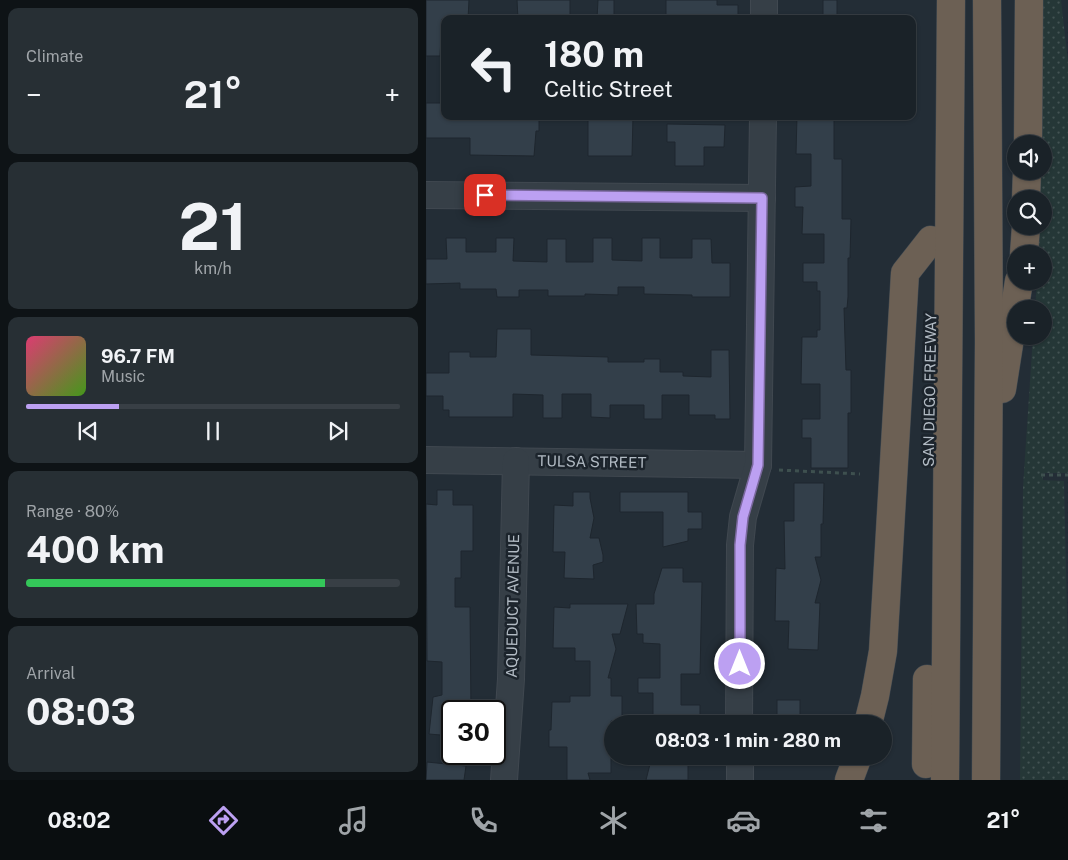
<!DOCTYPE html>
<html lang="en">
<head>
<meta charset="utf-8">
<style>
	body { margin:0; font-family:"Public Sans",sans-serif; background:#272f34; color:#f1f3f6; height:100vh; display:flex; flex-direction:column; font-size:19px; white-space:nowrap }
	* { box-sizing:border-box; margin:0 }
	p { font-size:16px; color:#9fa4a8 }
	.icon { flex:none; width:28px; height:28px; fill:none; stroke:currentColor; stroke-width:2; stroke-linecap:round; stroke-linejoin:round }
	.map { position:relative; flex:1; overflow:hidden }
	.details { display:flex; flex-direction:column; gap:8px; padding:8px; background:#0e1316; width:426px }
	.details>* { flex:none }
	.banner { position:absolute; left:15px; top:15px; width:475px; height:105px; border-radius:10px; box-shadow:0 1px 4px #0004,0 0 0 1px #383f45; background:#1a2228; color:#f1f3f6; overflow:hidden }
	.controls { position:absolute; left:581px; top:135px; display:grid; gap:10px }
	.controls a { display:grid; place-items:center; width:45px; height:45px; border-radius:50%; background:#1a2228; box-shadow:0 1px 4px #0004,0 0 0 1px #383f45; font-size:25px }
	.speed { position:absolute; left:15px; top:700px; display:flex; gap:10px; font-size:25px; font-weight:700; text-align:center }
	.speed>* { display:grid; place-content:center; width:65px; height:65px; border-radius:50%; background:#1a2228; box-shadow:0 1px 4px #0004,0 0 0 1px #383f45; line-height:1 }
	.speed .limit { border:2px solid #111; border-radius:8px; background:#fff; color:#111 }
	.pin { position:absolute; display:grid; place-items:center; width:42px; height:42px; color:#fff; margin:-21px; border-radius:10px; box-shadow:0 2px 8px #0006 }
	.me { position:absolute; width:55px; margin:-28px; rotate:0deg; stroke-linejoin:round; filter:drop-shadow(0 0 4px #0008) }
	.turn { display:flex; align-items:center; gap:18px; height:105px; padding:0 20px; font-size:22px }
	.turn .icon { width:65px; height:65px; stroke-width:2.5 }
	.turn b { display:block; font-size:35px; line-height:42px }
	.big { font-size:38px; font-weight:700; line-height:1.1 }
	.details .tile { flex:1; display:flex; flex-direction:column; justify-content:center; gap:8px; min-width:0; padding:0 18px; border-radius:10px; background:#272f34 }
	.details .dial { align-items:center; gap:0 }
	.dial b { font-size:65px; line-height:1 }
	.song { display:flex; align-items:center; gap:15px }
	.cover { width:60px; height:60px; border-radius:8px; background:linear-gradient(135deg,hsl(340 70% 55%),hsl(100 70% 35%)) }
	.played { height:5px; border-radius:2px; background:linear-gradient(90deg,#bca0f2 25%,#383f45 25%) }
	.keys { display:flex; justify-content:space-around; direction:ltr }
	.heat { display:flex; justify-content:space-between; align-items:center; font-size:28px; direction:ltr }
	.charge { height:8px; border-radius:4px; background:linear-gradient(90deg,#34c759 80%,#383f45 0) }
	.trip { position:absolute; left:178px; top:715px; width:288px; height:50px; border-radius:25px; background:#1a2228; box-shadow:0 1px 4px #0004,0 0 0 1px #383f45; font-weight:700; line-height:50px; text-align:center }
	.tabs { display:flex; height:80px; justify-content:space-around; align-items:center; background:#0a0e10; color:#9fa4a8 }
	.tabs .icon { width:35px; height:35px }
	.tabs .selected { color:#bca0f2 }
	.tabs b { font-size:22px; color:#f1f3f6 }
	main { display:flex; flex:1; min-height:0 }
	.map>svg:first-child { display:block }
</style>
</head>
<body>
<main>
<section class="details">
<div class="tile"><p>Climate</p>
<div class="heat"><a>−</a><b class="big">21°</b><a>+</a></div>
</div>
<div class="tile dial"><b>21</b><p>km/h</p></div>
<div class="tile">
<div class="song"><i class="cover"></i><div><b>96.7 FM</b><p>Music</p></div></div>
<div class="played"></div>
<div class="keys"><svg class="icon" aria-label="previous" viewBox="0 0 24 24"><path d="M18 5L8 12l10 7zM5 5v14"/></svg><svg class="icon" aria-label="pause" viewBox="0 0 24 24"><path d="M8 5v14M16 5v14"/></svg><svg class="icon" aria-label="next" viewBox="0 0 24 24"><path d="M6 5l10 7-10 7zM19 5v14"/></svg></div>
</div>
<div class="tile"><p>Range · 80%</p><b class="big">400 km</b><div class="charge"></div></div>
<div class="tile"><p>Arrival</p><b class="big">08:03</b></div>
</section>
<div class="map">
<svg width="642" height="780" viewBox="0 0 642 780">
	<defs>
		<pattern id="green-dots" width="8" height="8" patternUnits="userSpaceOnUse" patternTransform="scale(1.25)"><rect width="8" height="8" fill="#253737"/><path d="M2 2h.1M6 6h.1" fill="none" stroke="#425252" stroke-width="1.8" stroke-linecap="round"/></pattern>
	</defs>
	<rect width="100%" height="100%" fill="#232d36"/>
	<polygon fill="url(#green-dots)" points="617,0 635,0 642,62 642,473 617,473 617,480 638,481 642,658 642,780 594,780 597,487 607,336 618,336 618,309 609,309 611,281 618,281 618,254 613,254 613,226 618,226 618,199 614,199 614,171 618,171 618,144 615,144"/>
	<g fill="#333f4a" stroke="#1e262e">
		<polygon points="0,0 43,0 42,19 16,19 14,56 0,56"/>
		<polygon points="91,0 144,0 144,19 92,19"/>
		<polygon points="172,0 188,0 188,19 171,19"/>
		<polygon points="240,0 291,0 291,5 312,5 312,19 240,19"/>
		<rect x="397" y="0" width="14" height="19"/>
		<polygon points="0,103 19,103 19,116 113,116 113,131 110,131 108,156 44,155 44,138 0,138"/>
		<polygon points="162,116 207,116 206,156 162,156"/>
		<polygon points="371,116 388,116 388,118 399,118 399,120 408,120 408,159 416,159 416,219 425,219 424,258 422,258 422,297 421,308 418,308 420,370 425,370 425,413 422,413 422,468 385,468 385,438 376,438 376,419 394,419 394,384 375,384 376,337 391,337 391,330 394,330 394,291 391,291 391,282 377,282 377,263 398,263 398,234 376,234 377,207 369,207 369,187 385,186 385,154 370,154"/>
		<polygon points="241,124 299,125 298,147 278,147 278,166 249,166 249,142 241,142"/>
		<polygon points="20,238 40,238 40,252 70,252 70,238 88,238 87,261 121,262 121,239 140,239 140,262 167,262 167,238 186,238 186,260 216,261 216,238 234,238 234,258 266,258 266,239 285,239 286,263 304,263 304,297 266,297 266,295 218,294 218,287 192,287 192,295 159,294 159,296 122,296 122,290 93,290 93,297 71,297 70,289 34,289 34,283 0,284 0,259 21,259"/>
		<polygon points="71,329 105,329 105,355 182,357 182,362 218,362 218,359 234,359 234,372 257,372 257,376 285,377 285,350 303,350 304,419 289,419 289,415 263,415 263,395 236,395 236,419 218,419 218,405 184,405 184,418 165,417 165,394 136,394 136,418 117,418 117,395 87,394 87,417 23,417 23,410 17,410 17,396 0,396 0,373 23,373 23,352 44,352 44,357 70,357"/>
		<polygon points="368,483 398,483 397,524 395,524 395,557 389,557 395,580 389,603 394,603 392,650 362,649 363,621 349,621 350,568 359,569 358,521 368,521"/>
		<polygon points="11,490 27,490 27,505 47,505 47,551 35,551 35,578 29,578 29,607 44,607 45,711 26,711 26,736 3,734 7,697 16,695 16,662 1,661 0,504 11,505"/>
		<polygon points="147,492 164,492 164,498 168,518 164,538 173,538 177,555 177,562 167,565 168,579 138,578 139,552 127,552 128,505 147,506"/>
		<polygon points="194,492 262,492 262,512 276,512 276,529 262,529 262,541 237,547 237,512 194,512"/>
		<polygon points="236,568 257,568 257,582 276,582 274,674 255,674 255,705 274,705 274,724 227,724 227,693 212,693 212,678 234,678 234,644 217,643 217,634 211,634 210,604 228,604 228,594"/>
		<polygon points="144,604 202,604 194,634 186,634 190,649 182,678 185,678 185,696 196,696 196,721 185,721 185,773 162,773 164,780 141,780 141,747 123,747 123,730 125,730 126,702 144,702 144,696 164,696 164,661 149,661 149,648 127,648 128,607 144,608"/>
		<rect x="351" y="700" width="23" height="24"/>
		<polygon points="226,756 262,756 262,780 220,780"/>
		<polygon points="1,762 40,766 38,780 0,780"/>
	</g>
	<g fill="none" stroke-linecap="round" stroke-linejoin="round">
		<defs>
			<g id="minor">
				<polyline points="338,19 338,0"/>
				<polyline points="0,195 336,198"/>
				<polyline points="0,460 332,465"/>
				<polyline points="313,724 314,545 317,517 332,465 337,116"/>
				<polyline points="314,756 314,780"/>
				<polyline points="78,780 85,679 90,461"/>
			</g>
			<g id="highway">
				<polyline points="602,144 603,0"/>
				<polyline points="600,199 601,171"/>
				<polyline points="598,254 600,226"/>
				<polyline points="576,389 593,281"/>
				<polyline points="442,724 449,696 457,651 479,273 505,240"/>
				<polyline points="500,764 501,679"/>
				<polyline points="423,780 432,756"/>
				<polyline points="519,780 525,0"/>
				<polyline points="560,780 563,342 561,0"/>
			</g>
		</defs>
		<use href="#minor" stroke="#404850" stroke-width="28"/>
		<use href="#highway" stroke="#414a52" stroke-width="29"/>
		<g stroke="#3e504f" stroke-width="3" stroke-dasharray="4 4" stroke-linecap="butt">
			<polyline points="353,470 434,474"/>
			<polyline points="615,475 642,475"/>
		</g>
		<use href="#minor" stroke="#363f47" stroke-width="26"/>
		<use href="#highway" stroke="#6c6054" stroke-width="28"/>
	</g>
	<g fill="none" stroke-linecap="round" stroke-linejoin="round">
		<defs>
			<polyline id="route" points="59,195 336,198 332,465 317,517 314,545 314,664"/>
		</defs>
		<use href="#route" stroke="#7a689d" stroke-width="12"/>
		<use href="#route" stroke="#bca0f2" stroke-width="9"/>
	</g>
	<g text-anchor="middle" stroke-width="5" stroke-linejoin="round" paint-order="stroke">
		<g font-size="15" fill="#b1bac3" stroke="#1c242c">
			<text transform="translate(504 390) rotate(-89)" y="5">SAN DIEGO FREEWAY</text>
			<text transform="translate(166 462) rotate(1)" y="5">TULSA STREET</text>
			<text transform="translate(87 606) rotate(-89)" y="5">AQUEDUCT AVENUE</text>
		</g>
	</g>
</svg>
<div class="controls">
<a><svg class="icon" aria-label="sound" viewBox="0 0 24 24"><path d="M4 9h4l5-4v14l-5-4H4zM17 9q2 3 0 6"/></svg></a>
<a><svg class="icon" aria-label="search" viewBox="0 0 24 24"><circle cx="10" cy="10" r="6"/><path d="M15 15l6 6"/></svg></a>
<a>+</a>
<a>−</a>
</div>
<div class="speed"><div class="limit">30</div></div>
<div class="pin" style="left:59px;top:195px;background:#d93025"><svg class="icon" aria-label="arrive" viewBox="0 0 24 24"><path d="M6 21V4h12l-3 4 3 4H6"/></svg></div>
<svg class="me" style="left:314px;top:664px" viewBox="-20 -20 40 40"><circle r="17" fill="#bca0f2" stroke="#fff" stroke-width="3"/><path d="M0-11L8 9 0 5-8 9z" fill="#fff"/></svg>
<div class="trip">08:03 · 1 min · 280 m</div>
<div class="banner">
<div class="turn"><svg class="icon" aria-label="left" viewBox="0 0 24 24"><path d="M17 20v-9H6M10 6l-5 5 5 5"/></svg><div><b>180 m</b>Celtic Street</div></div>
</div>
</div>
</main>
<nav class="tabs">
<b>08:02</b>
<svg class="icon selected" aria-label="directions" viewBox="0 0 24 24"><path d="M12 3l9 9-9 9-9-9zM9 14v-3h6M13 9l2 2-2 2"/></svg>
<svg class="icon" aria-label="music" viewBox="0 0 24 24"><path d="M9 18V5l10-2v13"/><circle cx="6" cy="18" r="3"/><circle cx="16" cy="16" r="3"/></svg>
<svg class="icon" aria-label="phone" viewBox="0 0 24 24"><path d="M5 4h4l2 5-3 2q2 4 5 5l2-3 5 2v4C11 20 4 13 5 4z"/></svg>
<svg class="icon" aria-label="climate" viewBox="0 0 24 24"><path d="M12 3v18M4 7l16 10M4 17L20 7"/></svg>
<svg class="icon" aria-label="car" viewBox="0 0 24 24"><path d="M5 17H2v-5l4-1 3-4h7l3 4 3 1v5h-3M9 17h6M6 11h13"/><circle cx="7" cy="17" r="2"/><circle cx="17" cy="17" r="2"/></svg>
<svg class="icon" aria-label="filters" viewBox="0 0 24 24"><path d="M4 7h16M4 17h16"/><circle cx="9" cy="7" r="2"/><circle cx="15" cy="17" r="2"/></svg>
<b>21°</b>
</nav>
</body>
</html>
